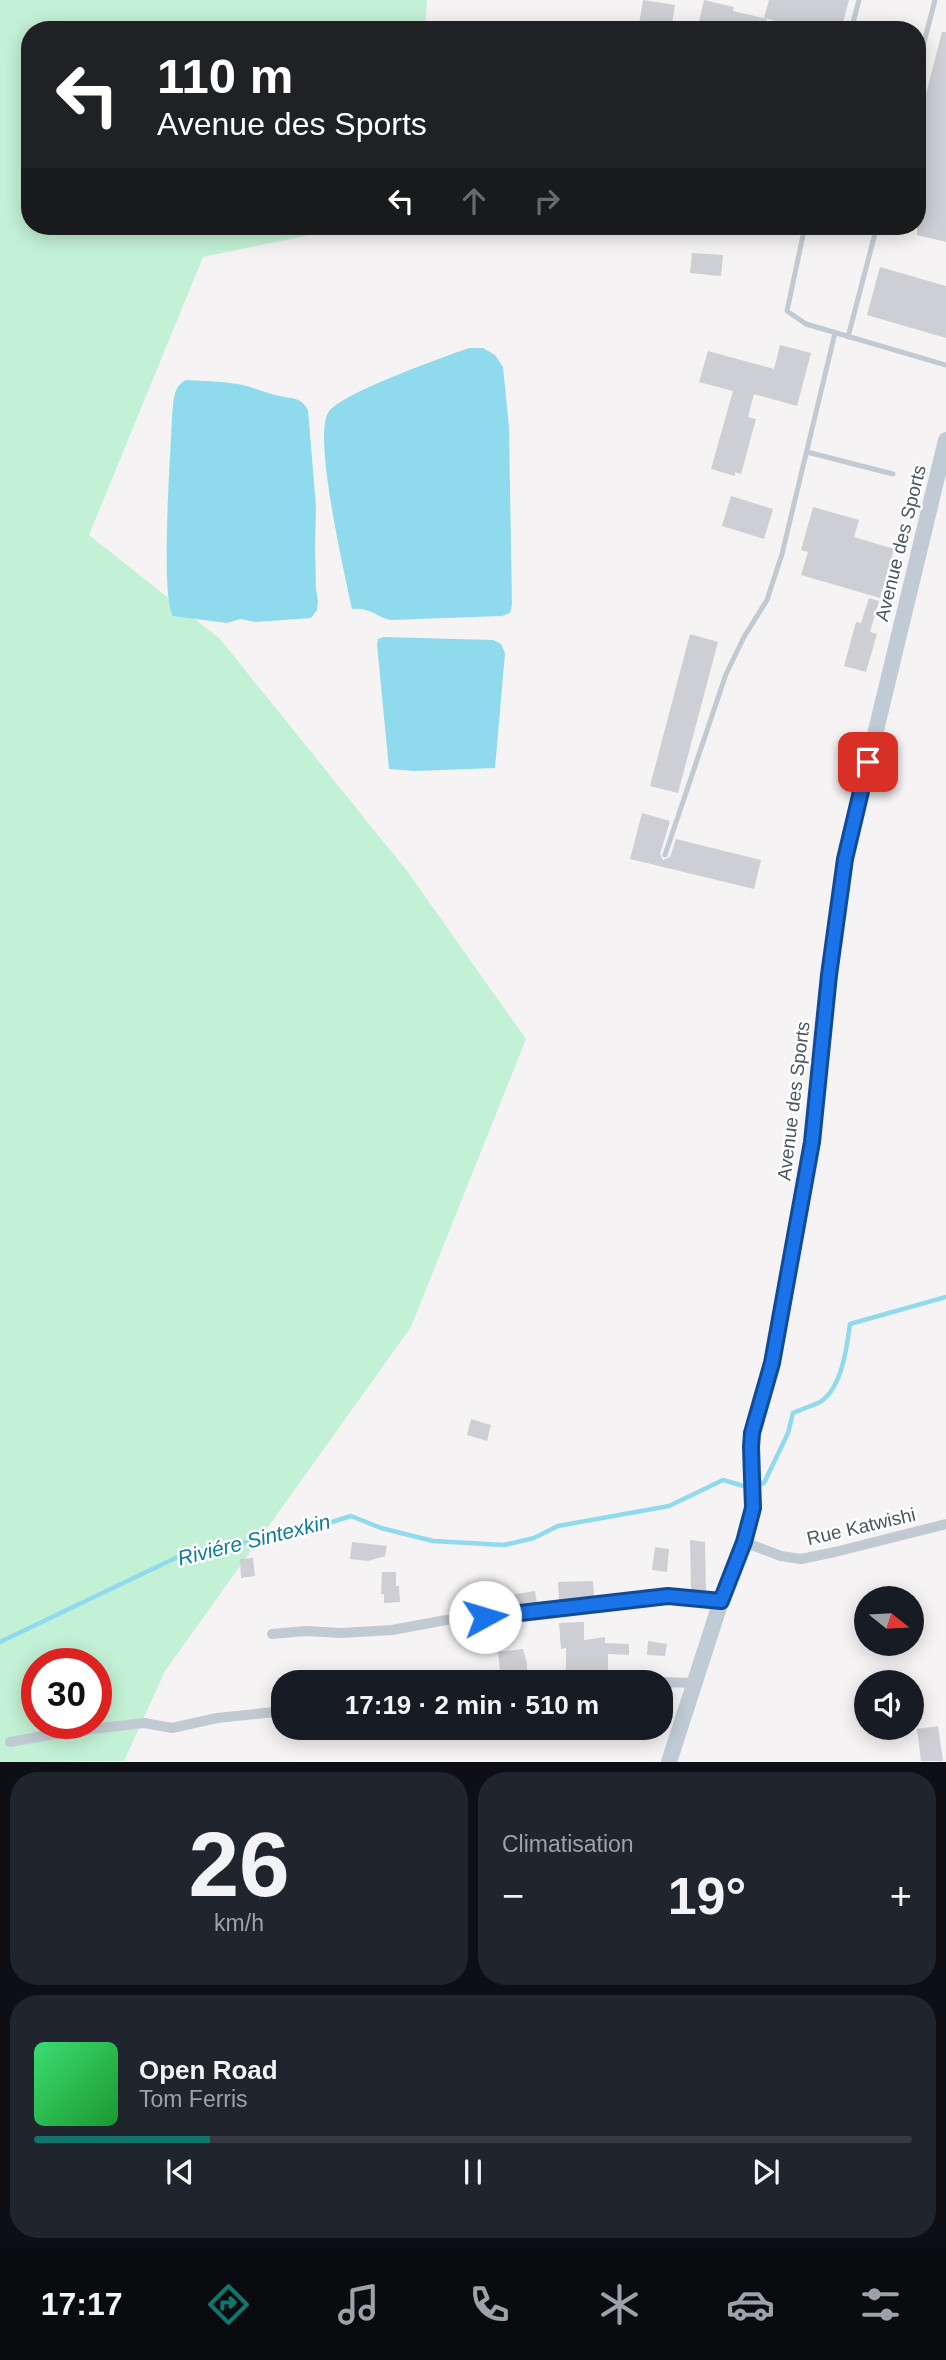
<!DOCTYPE html>
<html lang="fr">
<head>
<meta charset="utf-8">
<style>
	body { margin:0; font-family:Arial,sans-serif; background:#20242c; color:#f1f3f6; height:100vh; display:flex; flex-direction:column; font-size:26px; white-space:nowrap }
	* { box-sizing:border-box; margin:0 }
	p { font-size:23px; color:#9ea1a6 }
	.icon { flex:none; width:38px; height:38px; fill:none; stroke:currentColor; stroke-width:2; stroke-linecap:round; stroke-linejoin:round }
	.map { position:relative; height:1762px; overflow:hidden }
	.drawer { display:flex; flex-direction:column; gap:10px; padding:10px; background:#0d0f14; flex:1 }
	.drawer>* { flex:none }
	.guide { position:absolute; left:21px; top:21px; width:905px; height:214px; border-radius:28px; box-shadow:0 4px 18px #0003; background:#202124; color:#fff; overflow:hidden }
	.needle { width:46px; rotate:108deg }
	.buttons { position:absolute; left:854px; top:1586px; display:grid; gap:14px }
	.buttons a { display:grid; place-items:center; width:70px; height:70px; border-radius:50%; background:#171b24; box-shadow:0 4px 18px #0003; font-size:35px }
	.speed { position:absolute; left:21px; top:1648px; display:flex; gap:14px; font-size:35px; font-weight:700; text-align:center }
	.speed>* { display:grid; place-content:center; width:91px; height:91px; border-radius:50%; background:#171b24; box-shadow:0 4px 18px #0003; line-height:1 }
	.speed .limit { border:10px solid #d22; background:#fff; color:#111 }
	.pin { position:absolute; display:grid; place-items:center; width:60px; height:60px; color:#fff; margin:-30px; border-radius:14px; box-shadow:0 4px 10px #0006 }
	.me { position:absolute; width:77px; margin:-38px; rotate:84deg; stroke-linejoin:round; filter:drop-shadow(0 0 5px #0008) }
	.turn { display:flex; align-items:center; gap:24px; height:147px; padding:0 21px; font-size:32px }
	.turn .icon { width:91px; height:91px; stroke-width:2.5 }
	.turn b { display:block; font-size:49px; line-height:60px }
	.lanes { display:flex; align-items:center; height:66px; padding:0 21px; background:#0003; justify-content:center; gap:35px; direction:ltr }
	.lanes .off { opacity:.35 }
	.big { font-size:52px; font-weight:700; line-height:1.1 }
	.drawer .widget { flex:1; display:flex; flex-direction:column; justify-content:center; gap:10px; min-width:0; padding:0 24px; border-radius:28px; background:#20242c }
	.drawer .dial { align-items:center; gap:0 }
	.dial b { font-size:91px; line-height:1 }
	.song { display:flex; align-items:center; gap:21px }
	.cover { width:84px; height:84px; border-radius:10px; background:linear-gradient(135deg,hsl(140 70% 55%),hsl(130 70% 35%)) }
	.played { height:7px; border-radius:4px; background:linear-gradient(90deg,#0f766e 20%,#363941 20%) }
	.keys { display:flex; justify-content:space-around; direction:ltr }
	.heat { display:flex; justify-content:space-between; align-items:center; font-size:38px; direction:ltr }
	.drawer .tiles { flex:1; display:grid; gap:10px; grid-template-columns:1fr 1fr }
	.widget:last-child { grid-column:span 2 }
	.trip { position:absolute; left:271px; top:1670px; width:402px; height:70px; border-radius:28px; background:#171b24; box-shadow:0 4px 18px #0003; font-weight:700; line-height:70px; text-align:center }
	.tab-bar { display:flex; height:112px; justify-content:space-around; align-items:center; background:#090b0e; color:#9ea1a6 }
	.tab-bar .icon { width:49px; height:49px }
	.tab-bar .current { color:#0f766e }
	.tab-bar b { font-size:32px; color:#f1f3f6 }
	.map>svg:first-child { display:block }
</style>
</head>
<body>
<div class="map">
<svg width="946" height="1762" viewBox="0 0 946 1762">
	<rect width="100%" height="100%" fill="#f5f3f3"/>
	<path fill="#c3f1d5" fill-rule="evenodd" d="M0,0H427L425,30H30V226H353L203,257L89,535L220,639L407,871L526,1039L411,1327L165,1671L124,1761L0,1762ZM37,1664H96V1724H37Z"/>
	<g fill="#90daee">
		<path d="M469,348H483L495,355L503,367L509,427L512,605L510,613L502,616L391,620C375,617 371,607 352,609C345,575 313,438 328,413C338,394 444,357 469,348Z"/>
		<path d="M186,380C203,381 220,381 237,384C252,386 265,393 280,396C293,399 301,397 308,410L316,507L315,547L316,589L318,601L317,610L311,618L255,622L241,619L227,623L173,616C160,595 171,450 172,416C174,402 172,387 186,380Z"/>
		<polygon points="383,637 493,640 501,644 505,653 495,768 415,771 389,769 377,644 378,639"/>
	</g>
	<g fill="none" stroke-linecap="round" stroke-linejoin="round">
		<g stroke="#90daee" stroke-width="4.5">
			<path d="M756,1485L764,1483L788,1433L793,1413C802,1409 812,1406 820,1402C842,1388 847,1347 850,1324L946,1297"/>
			<polyline points="0,1642 186,1553 290,1535 351,1516 381,1528 433,1541 504,1545 534,1538 558,1526 669,1506 723,1480 747,1487"/>
		</g>
	</g>
	<g fill="#cdcfd5">
		<polygon points="643,0 675,5 671,29 639,24"/>
		<polygon points="704,0 734,7 733,11 767,19 764,30 697,30"/>
		<polygon points="769,0 849,0 841,30 809,30 764,18"/>
		<polygon points="942,32 946,32 946,242 917,235 917,128"/>
		<polygon points="692,253 723,255 721,276 690,273"/>
		<polygon points="880,267 946,286 946,338 867,315"/>
		<polygon points="780,345 811,353 797,406 754,394 748,417 756,419 741,474 735,472 735,476 711,469 733,391 699,382 708,351 774,369"/>
		<polygon points="731,496 773,509 764,539 722,526"/>
		<polygon points="813,507 859,520 854,537 894,549 880,598 801,575 808,552 801,550"/>
		<polygon points="869,598 879,601 870,632 877,634 866,672 844,666 856,622 861,623"/>
		<polygon points="690,634 718,642 678,793 650,786"/>
		<polygon points="642,813 670,821 660,854 663,860 670,857 676,839 761,860 754,889 630,859"/>
		<polygon points="471,1419 491,1425 487,1441 467,1435"/>
		<polygon points="690,1540 705,1542 706,1592 691,1590"/>
		<polygon points="352,1542 387,1546 385,1556 368,1561 350,1559"/>
		<polygon points="655,1547 669,1549 667,1572 652,1570"/>
		<polygon points="253,1558 255,1576 241,1578 240,1559"/>
		<polygon points="382,1572 396,1572 396,1586 399,1586 400,1602 384,1603 384,1594 381,1594"/>
		<polygon points="593,1581 594,1597 559,1601 558,1582"/>
		<polygon points="535,1591 537,1603 492,1608 491,1598"/>
		<polygon points="584,1622 584,1640 605,1637 605,1643 629,1644 629,1655 608,1654 608,1674 566,1676 566,1648 561,1649 559,1623"/>
		<polygon points="648,1641 667,1644 665,1656 647,1655"/>
		<polygon points="523,1649 527,1663 527,1680 501,1680 498,1652"/>
		<polygon points="938,1726 943,1761 921,1761 917,1729"/>
		<polygon points="516,1727 552,1727 552,1733 518,1739"/>
	</g>
	<g fill="none" stroke-linecap="round" stroke-linejoin="round">
		<g stroke="#c1cad2" stroke-width="5">
			<polyline points="851,30 859,0"/>
			<polyline points="917,69 935,0"/>
			<polyline points="805,226 787,311 806,324 946,365"/>
			<polyline points="848,337 877,226"/>
			<polyline points="807,452 893,474"/>
			<polyline points="665,855 726,674 744,637 767,600 782,554 835,333"/>
		</g>
		<g stroke="#c1cad2" stroke-width="10">
			<polyline points="744,1542 781,1556 801,1559 835,1552 946,1524"/>
			<polyline points="272,1634 306,1631 341,1633 392,1630 446,1620 505,1615 668,1596 721,1601"/>
			<polyline points="662,1682 694,1683"/>
			<polyline points="10,1742 66,1732 144,1723 172,1728 217,1718 284,1711"/>
		</g>
		<polyline stroke="#c1cbd6" stroke-width="16" points="669,1762 721,1601 744,1542 753,1508 751,1462 752,1433 772,1363 812,1142 829,975 845,859 946,440"/>
	</g>
	<g fill="none" stroke-linecap="round" stroke-linejoin="round">
		<defs>
			<polyline id="route" points="485,1617 668,1596 721,1601 744,1542 753,1508 751,1447 752,1433 772,1363 812,1142 829,975 845,859 868,762"/>
		</defs>
		<use href="#route" stroke="#114b97" stroke-width="18"/>
		<use href="#route" stroke="#1a73e8" stroke-width="12"/>
	</g>
	<g text-anchor="middle" stroke-width="5" stroke-linejoin="round" paint-order="stroke">
		<g font-size="19" fill="#4a5661" stroke="#fff">
			<text transform="translate(900 543) rotate(-76)" y="7">Avenue des Sports</text>
			<text transform="translate(793 1101) rotate(-83)" y="7">Avenue des Sports</text>
			<text transform="translate(861 1526) rotate(-13)" y="7">Rue Katwishi</text>
		</g>
		<g font-size="21" font-style="italic" fill="#0c7c9b" stroke="#fff">
			<text transform="translate(254 1540) rotate(-14)" y="7">Riviére Sintexkin</text>
		</g>
	</g>
</svg>
<div class="buttons">
<a><svg class="needle" viewBox="-14 -14 28 28"><path d="M0-13l5 13h-10z" fill="#e53935"/><path d="M0 13l5-13h-10z" fill="#9ea1a6"/></svg></a>
<a><svg class="icon" aria-label="sound" viewBox="0 0 24 24"><path d="M4 9h4l5-4v14l-5-4H4zM17 9q2 3 0 6"/></svg></a>
</div>
<div class="speed"><div class="limit">30</div></div>
<div class="pin" style="left:868px;top:762px;background:#d93025"><svg class="icon" aria-label="arrive" viewBox="0 0 24 24"><path d="M6 21V4h12l-3 4 3 4H6"/></svg></div>
<svg class="me" style="left:485px;top:1617px" viewBox="-20 -20 40 40"><circle r="19" fill="#fff"/><path d="M0-13L10 11 0 6-10 11z" fill="#1a73e8"/></svg>
<div class="trip">17:19 · 2 min · 510 m</div>
<div class="guide">
<div class="turn"><svg class="icon" aria-label="left" viewBox="0 0 24 24"><path d="M17 20v-9H6M10 6l-5 5 5 5"/></svg><div><b>110 m</b>Avenue des Sports</div></div>
<div class="lanes"><svg class="icon" aria-label="left" viewBox="0 0 24 24"><path d="M17 20v-9H6M10 6l-5 5 5 5"/></svg><svg class="icon off" aria-label="ahead" viewBox="0 0 24 24"><path d="M12 20V5M6 11l6-6 6 6"/></svg><svg class="icon off" aria-label="right" viewBox="0 0 24 24"><path d="M7 20v-9h11M14 6l5 5-5 5"/></svg></div>
</div>
</div>
<section class="drawer">
<div class="tiles">
<div class="widget dial"><b>26</b><p>km/h</p></div>
<div class="widget"><p>Climatisation</p>
<div class="heat"><a>−</a><b class="big">19°</b><a>+</a></div>
</div>
<div class="widget">
<div class="song"><i class="cover"></i><div><b>Open Road</b><p>Tom Ferris</p></div></div>
<div class="played"></div>
<div class="keys"><svg class="icon" aria-label="previous" viewBox="0 0 24 24"><path d="M18 5L8 12l10 7zM5 5v14"/></svg><svg class="icon" aria-label="pause" viewBox="0 0 24 24"><path d="M8 5v14M16 5v14"/></svg><svg class="icon" aria-label="next" viewBox="0 0 24 24"><path d="M6 5l10 7-10 7zM19 5v14"/></svg></div>
</div>
</div>
</section>
<nav class="tab-bar">
<b>17:17</b>
<svg class="icon current" aria-label="directions" viewBox="0 0 24 24"><path d="M12 3l9 9-9 9-9-9zM9 14v-3h6M13 9l2 2-2 2"/></svg>
<svg class="icon" aria-label="music" viewBox="0 0 24 24"><path d="M9 18V5l10-2v13"/><circle cx="6" cy="18" r="3"/><circle cx="16" cy="16" r="3"/></svg>
<svg class="icon" aria-label="phone" viewBox="0 0 24 24"><path d="M5 4h4l2 5-3 2q2 4 5 5l2-3 5 2v4C11 20 4 13 5 4z"/></svg>
<svg class="icon" aria-label="climate" viewBox="0 0 24 24"><path d="M12 3v18M4 7l16 10M4 17L20 7"/></svg>
<svg class="icon" aria-label="car" viewBox="0 0 24 24"><path d="M5 17H2v-5l4-1 3-4h7l3 4 3 1v5h-3M9 17h6M6 11h13"/><circle cx="7" cy="17" r="2"/><circle cx="17" cy="17" r="2"/></svg>
<svg class="icon" aria-label="filters" viewBox="0 0 24 24"><path d="M4 7h16M4 17h16"/><circle cx="9" cy="7" r="2"/><circle cx="15" cy="17" r="2"/></svg>
</nav>
</body>
</html>
